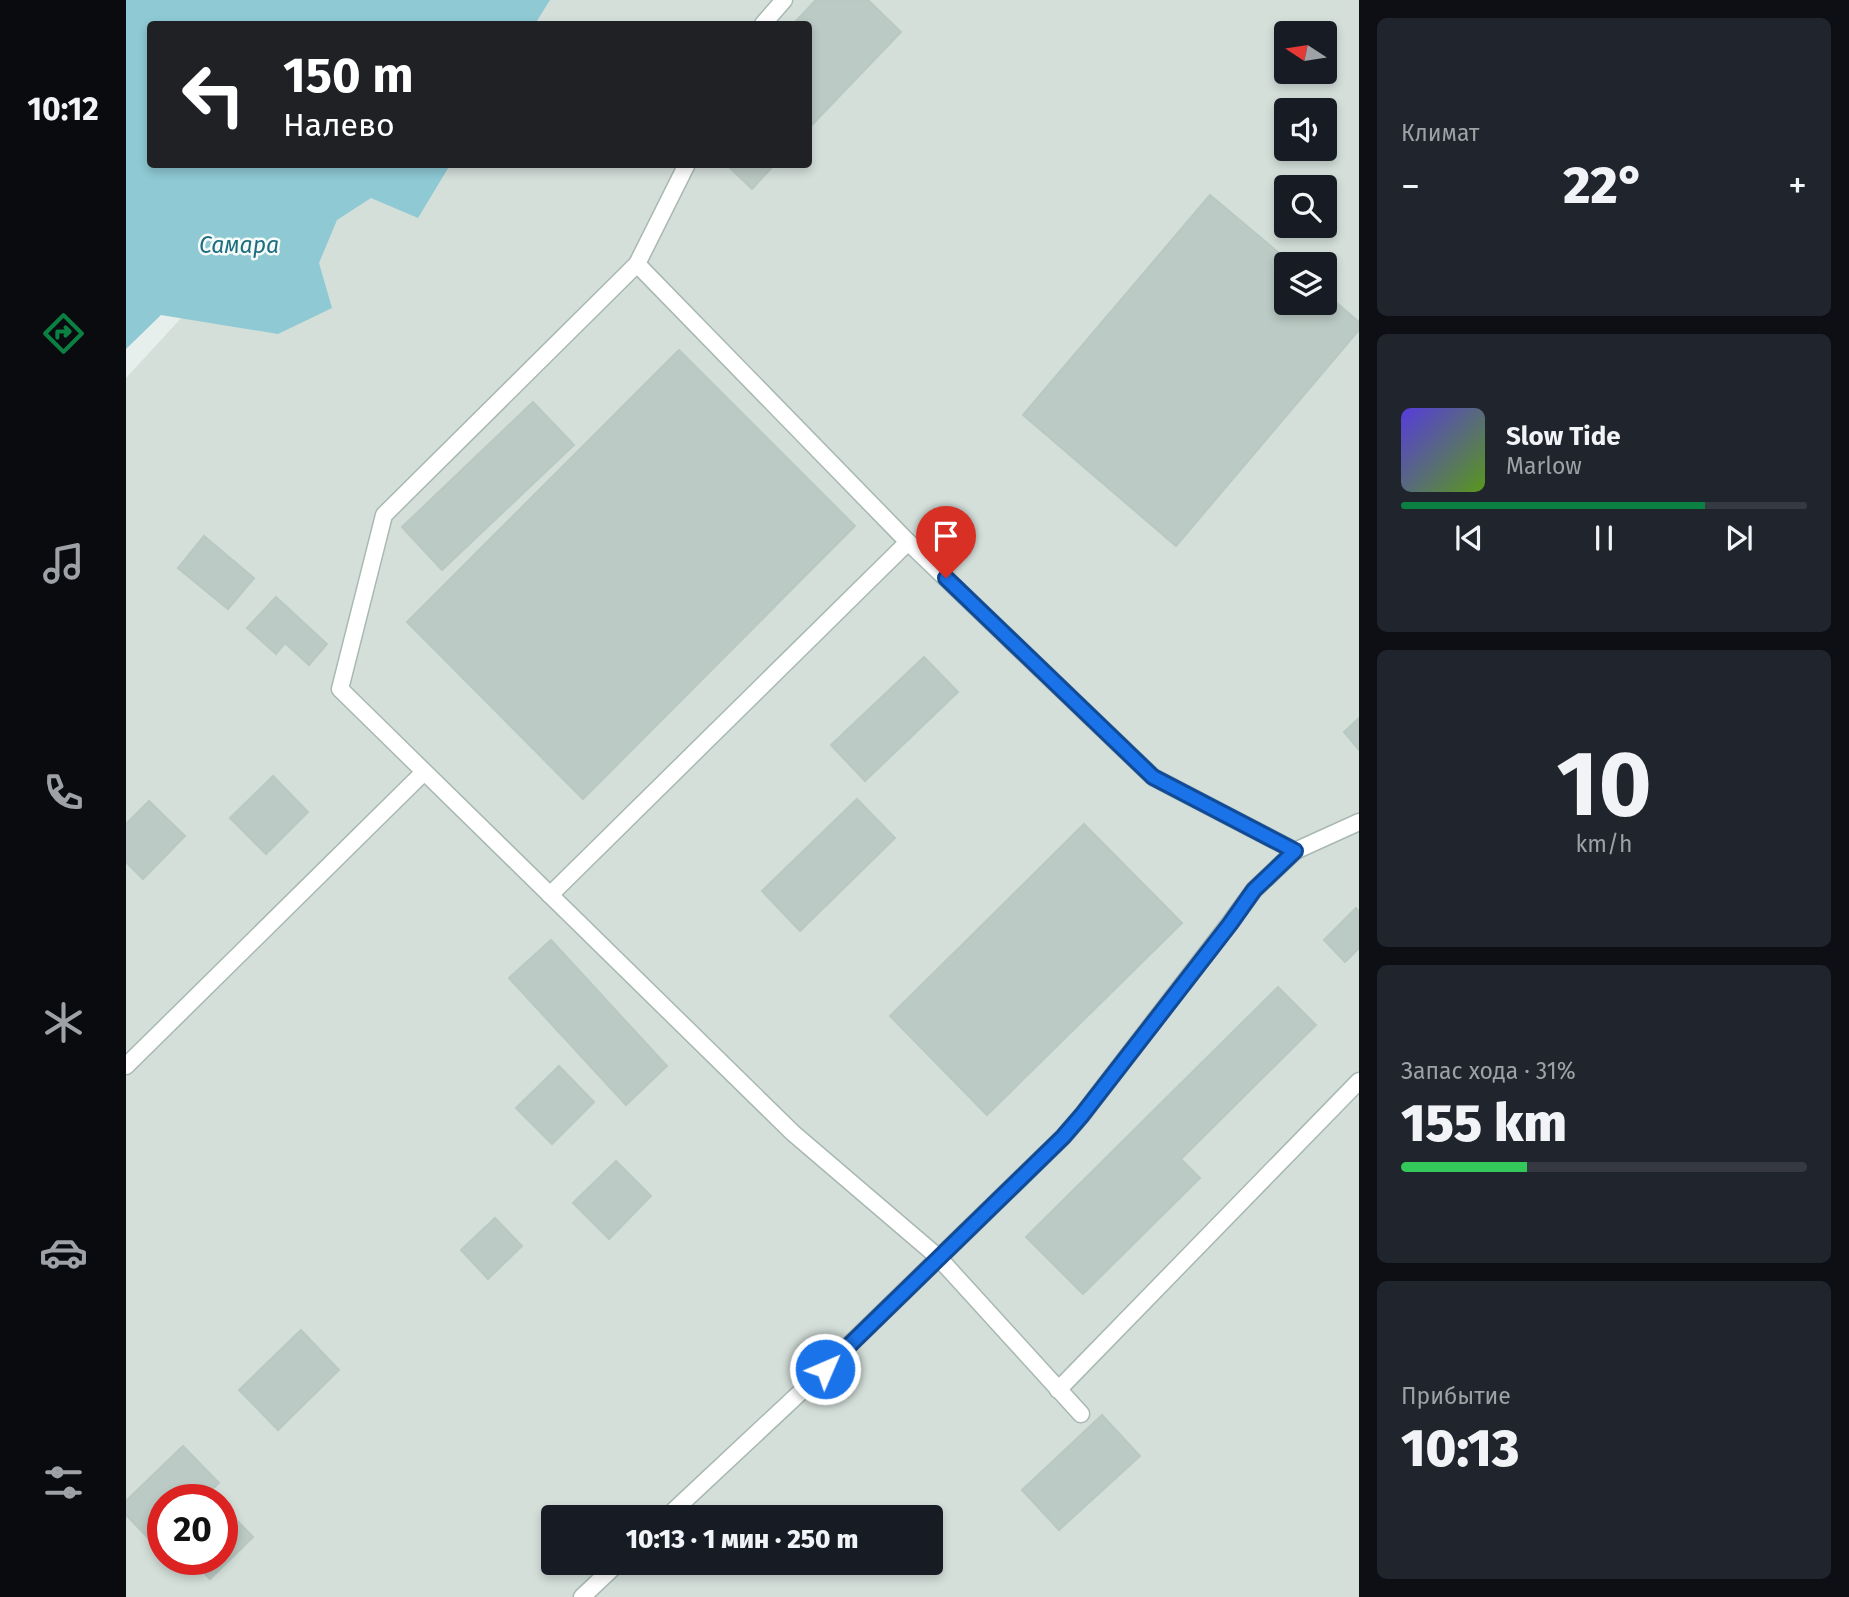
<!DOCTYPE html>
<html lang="ru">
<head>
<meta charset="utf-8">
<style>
	body { margin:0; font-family:"Fira Sans",sans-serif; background:#20242c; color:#f1f3f6; height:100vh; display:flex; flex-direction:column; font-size:26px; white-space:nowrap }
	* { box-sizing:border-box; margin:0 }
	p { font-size:23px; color:#9ea1a6 }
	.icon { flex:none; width:38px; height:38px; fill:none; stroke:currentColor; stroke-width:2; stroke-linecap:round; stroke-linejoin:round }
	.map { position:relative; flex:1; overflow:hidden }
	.details { display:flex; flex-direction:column; gap:18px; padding:18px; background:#0d0f14; width:490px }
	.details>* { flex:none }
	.hud { position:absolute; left:21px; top:21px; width:665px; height:147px; border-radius:7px; box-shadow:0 4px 10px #0003; background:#202124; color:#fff; overflow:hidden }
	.needle { width:46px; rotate:282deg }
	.controls { position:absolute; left:1148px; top:21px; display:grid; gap:14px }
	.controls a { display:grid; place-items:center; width:63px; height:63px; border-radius:7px; background:#171b24; box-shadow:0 4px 10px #0003; font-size:35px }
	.speed { position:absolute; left:21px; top:1484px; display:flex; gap:14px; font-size:35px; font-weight:700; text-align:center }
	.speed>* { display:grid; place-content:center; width:91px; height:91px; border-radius:50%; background:#171b24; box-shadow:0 4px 10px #0003; line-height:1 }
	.speed .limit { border:10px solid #d22; background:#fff; color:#111 }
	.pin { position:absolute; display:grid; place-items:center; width:60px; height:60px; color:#fff; margin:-72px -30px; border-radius:50% 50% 50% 0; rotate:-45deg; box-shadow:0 0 7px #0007 }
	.pin .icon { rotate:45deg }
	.me { position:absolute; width:77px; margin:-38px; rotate:45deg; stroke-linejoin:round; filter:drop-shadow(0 0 5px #0008) }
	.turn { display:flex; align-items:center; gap:24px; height:147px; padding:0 21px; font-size:32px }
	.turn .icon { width:91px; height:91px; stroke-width:2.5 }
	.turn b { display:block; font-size:49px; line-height:60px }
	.big { font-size:52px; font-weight:800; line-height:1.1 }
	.details .card { flex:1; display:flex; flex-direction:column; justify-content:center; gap:10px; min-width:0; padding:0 24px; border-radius:10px; background:#20242c }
	.details .dial { align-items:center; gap:0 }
	.dial b { font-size:91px; line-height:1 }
	.song { display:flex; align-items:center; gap:21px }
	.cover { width:84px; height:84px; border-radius:10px; background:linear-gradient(135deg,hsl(250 70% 55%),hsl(90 70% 35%)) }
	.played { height:7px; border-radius:4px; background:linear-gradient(90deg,#0b8043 75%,#363941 75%) }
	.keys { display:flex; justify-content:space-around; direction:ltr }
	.heat { display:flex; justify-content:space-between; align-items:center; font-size:38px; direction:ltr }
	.charge { height:10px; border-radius:5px; background:linear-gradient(90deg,#34c759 31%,#363941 0) }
	.trip { position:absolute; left:415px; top:1505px; width:402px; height:70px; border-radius:7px; background:#171b24; box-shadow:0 4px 10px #0003; font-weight:800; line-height:70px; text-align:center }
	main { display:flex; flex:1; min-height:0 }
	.tabs { display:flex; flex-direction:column; width:126px; justify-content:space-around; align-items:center; background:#090b0e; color:#9ea1a6 }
	.tabs .icon { width:49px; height:49px }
	.tabs .current { color:#0b8043 }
	.tabs b { font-size:32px; color:#f1f3f6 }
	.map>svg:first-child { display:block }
</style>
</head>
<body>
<main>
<nav class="tabs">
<b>10:12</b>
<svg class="icon current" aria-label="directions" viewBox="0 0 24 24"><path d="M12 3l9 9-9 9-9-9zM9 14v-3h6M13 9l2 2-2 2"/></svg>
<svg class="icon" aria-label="music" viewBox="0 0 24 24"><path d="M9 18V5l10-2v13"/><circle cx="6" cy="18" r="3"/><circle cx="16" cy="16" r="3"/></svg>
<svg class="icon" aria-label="phone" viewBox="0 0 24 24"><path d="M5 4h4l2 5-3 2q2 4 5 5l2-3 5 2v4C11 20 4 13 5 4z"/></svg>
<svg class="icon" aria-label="climate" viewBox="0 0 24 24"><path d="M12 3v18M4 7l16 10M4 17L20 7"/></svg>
<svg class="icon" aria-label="car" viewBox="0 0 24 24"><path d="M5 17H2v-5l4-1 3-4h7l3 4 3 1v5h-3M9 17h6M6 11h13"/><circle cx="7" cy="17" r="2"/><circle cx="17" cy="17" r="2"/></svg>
<svg class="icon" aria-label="filters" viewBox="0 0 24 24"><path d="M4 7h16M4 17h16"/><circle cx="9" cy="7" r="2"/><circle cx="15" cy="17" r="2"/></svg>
</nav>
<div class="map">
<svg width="1233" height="1597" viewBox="0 0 1233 1597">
	<rect width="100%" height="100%" fill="#e6efeb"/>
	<path fill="#d4dfda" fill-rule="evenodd" d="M348,0H1233V1597H0V378L196,165L682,164V24H325ZM1160,33H1199V72H1160ZM1160,110H1199V149H1160ZM1160,187H1199V226H1160ZM1160,264H1199V303H1160ZM37,1500H96V1559H37ZM427,1517H805V1563H427Z"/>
	<polygon fill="#8ec9d4" points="0,0 424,0 409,24 24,24 24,164 324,165 292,218 245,198 211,220 193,263 206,308 152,334 35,315 0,349"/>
	<g fill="#bbcac4" stroke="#b8c9c2" stroke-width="2">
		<polygon points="690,0 742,0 775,32 682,129 682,24 667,24"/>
		<polygon points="600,164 649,164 626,189"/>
		<polygon points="1084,195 1166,264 1160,264 1160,303 1199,303 1199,293 1233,322 1233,330 1050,546 897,415"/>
		<polygon points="553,350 729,526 457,799 281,622"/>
		<polygon points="407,402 448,445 316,570 276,527"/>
		<polygon points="78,536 128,578 102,609 52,568"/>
		<polygon points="150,597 201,644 183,665 159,643 150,654 121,628"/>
		<polygon points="798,657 832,692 739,781 705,745"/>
		<polygon points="1233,718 1233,750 1218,732"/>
		<polygon points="147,776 182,812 140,854 104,818"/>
		<polygon points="731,799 769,838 674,931 636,891"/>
		<polygon points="23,801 59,836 17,879 0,862 0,824"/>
		<polygon points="958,824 1056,923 861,1115 764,1016"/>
		<polygon points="1230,908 1233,911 1233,948 1219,962 1198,940"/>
		<polygon points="425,940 541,1066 500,1105 383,978"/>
		<polygon points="1152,987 1190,1025 1055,1159 1074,1178 957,1294 900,1237"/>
		<polygon points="433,1066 468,1102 426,1144 390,1108"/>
		<polygon points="490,1161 525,1196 483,1239 447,1203"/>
		<polygon points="369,1218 396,1246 362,1279 335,1250"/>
		<polygon points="175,1330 213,1370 152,1430 113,1390"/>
		<polygon points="976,1415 1014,1456 933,1530 896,1490"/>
		<polygon points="57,1446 93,1483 75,1500 37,1500 37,1537 29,1545 0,1515 0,1501"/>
		<polygon points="96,1505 127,1537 84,1579 65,1559 96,1559"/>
	</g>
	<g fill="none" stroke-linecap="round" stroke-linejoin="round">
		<defs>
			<g id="lane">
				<polyline points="637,24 658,0"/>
				<polyline points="511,264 561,164"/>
				<polyline points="424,895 782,542"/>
				<polyline points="0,1066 298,772"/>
				<polyline points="932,1390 1233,1081"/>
				<polyline points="955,1414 812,1257 667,1133 214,689 258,515 511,264 782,542 1027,777 1169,851"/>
				<polyline points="541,1517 680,1387 937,1137 956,1115 1103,924 1128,890 1169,851 1233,822"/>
				<polyline points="456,1597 492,1563"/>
			</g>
		</defs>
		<use href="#lane" stroke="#a8b8b2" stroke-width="19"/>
		<use href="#lane" stroke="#fff" stroke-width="16"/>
	</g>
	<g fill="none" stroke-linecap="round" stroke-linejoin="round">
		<defs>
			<polyline id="route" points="699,1369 937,1137 956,1115 1104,924 1128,890 1169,851 1027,777 820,578"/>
		</defs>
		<use href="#route" stroke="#114b97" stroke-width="18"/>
		<use href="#route" stroke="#1a73e8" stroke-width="12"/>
	</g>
	<g text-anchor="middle" stroke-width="5" stroke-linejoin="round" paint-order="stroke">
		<g font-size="23" font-style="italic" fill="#1c6f80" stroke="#f7fbf9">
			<text x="113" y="253">Самара</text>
		</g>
	</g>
</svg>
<div class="controls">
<a><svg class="needle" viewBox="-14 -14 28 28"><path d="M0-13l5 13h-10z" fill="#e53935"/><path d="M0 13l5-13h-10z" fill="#9ea1a6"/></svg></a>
<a><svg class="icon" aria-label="sound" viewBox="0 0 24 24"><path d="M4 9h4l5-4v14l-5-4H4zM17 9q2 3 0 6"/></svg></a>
<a><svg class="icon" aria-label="search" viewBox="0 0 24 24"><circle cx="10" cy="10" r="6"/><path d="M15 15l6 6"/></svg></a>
<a><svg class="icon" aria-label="layers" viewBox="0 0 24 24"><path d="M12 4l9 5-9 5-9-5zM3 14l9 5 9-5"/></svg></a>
</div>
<div class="speed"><div class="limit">20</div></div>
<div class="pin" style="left:820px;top:578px;background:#d93025"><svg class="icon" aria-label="arrive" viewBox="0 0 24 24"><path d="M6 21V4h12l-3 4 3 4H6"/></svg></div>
<svg class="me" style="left:699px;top:1369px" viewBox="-20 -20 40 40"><circle r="17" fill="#1a73e8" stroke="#fff" stroke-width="3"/><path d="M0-11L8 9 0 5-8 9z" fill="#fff"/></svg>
<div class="trip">10:13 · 1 мин · 250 m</div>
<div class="hud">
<div class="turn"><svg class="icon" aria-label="left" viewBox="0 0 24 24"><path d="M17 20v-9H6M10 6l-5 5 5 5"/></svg><div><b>150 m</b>Налево</div></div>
</div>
</div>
<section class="details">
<div class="card"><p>Климат</p>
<div class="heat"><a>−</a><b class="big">22°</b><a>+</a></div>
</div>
<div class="card">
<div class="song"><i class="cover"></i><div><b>Slow Tide</b><p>Marlow</p></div></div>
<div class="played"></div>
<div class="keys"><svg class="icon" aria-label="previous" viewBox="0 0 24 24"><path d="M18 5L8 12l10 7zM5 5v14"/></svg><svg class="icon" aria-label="pause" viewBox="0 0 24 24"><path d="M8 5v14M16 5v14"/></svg><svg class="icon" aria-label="next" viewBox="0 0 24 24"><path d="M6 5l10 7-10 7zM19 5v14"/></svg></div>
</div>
<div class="card dial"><b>10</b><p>km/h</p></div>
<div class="card"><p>Запас хода · 31%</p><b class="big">155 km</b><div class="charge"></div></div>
<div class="card"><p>Прибытие</p><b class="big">10:13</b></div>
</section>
</main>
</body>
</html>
